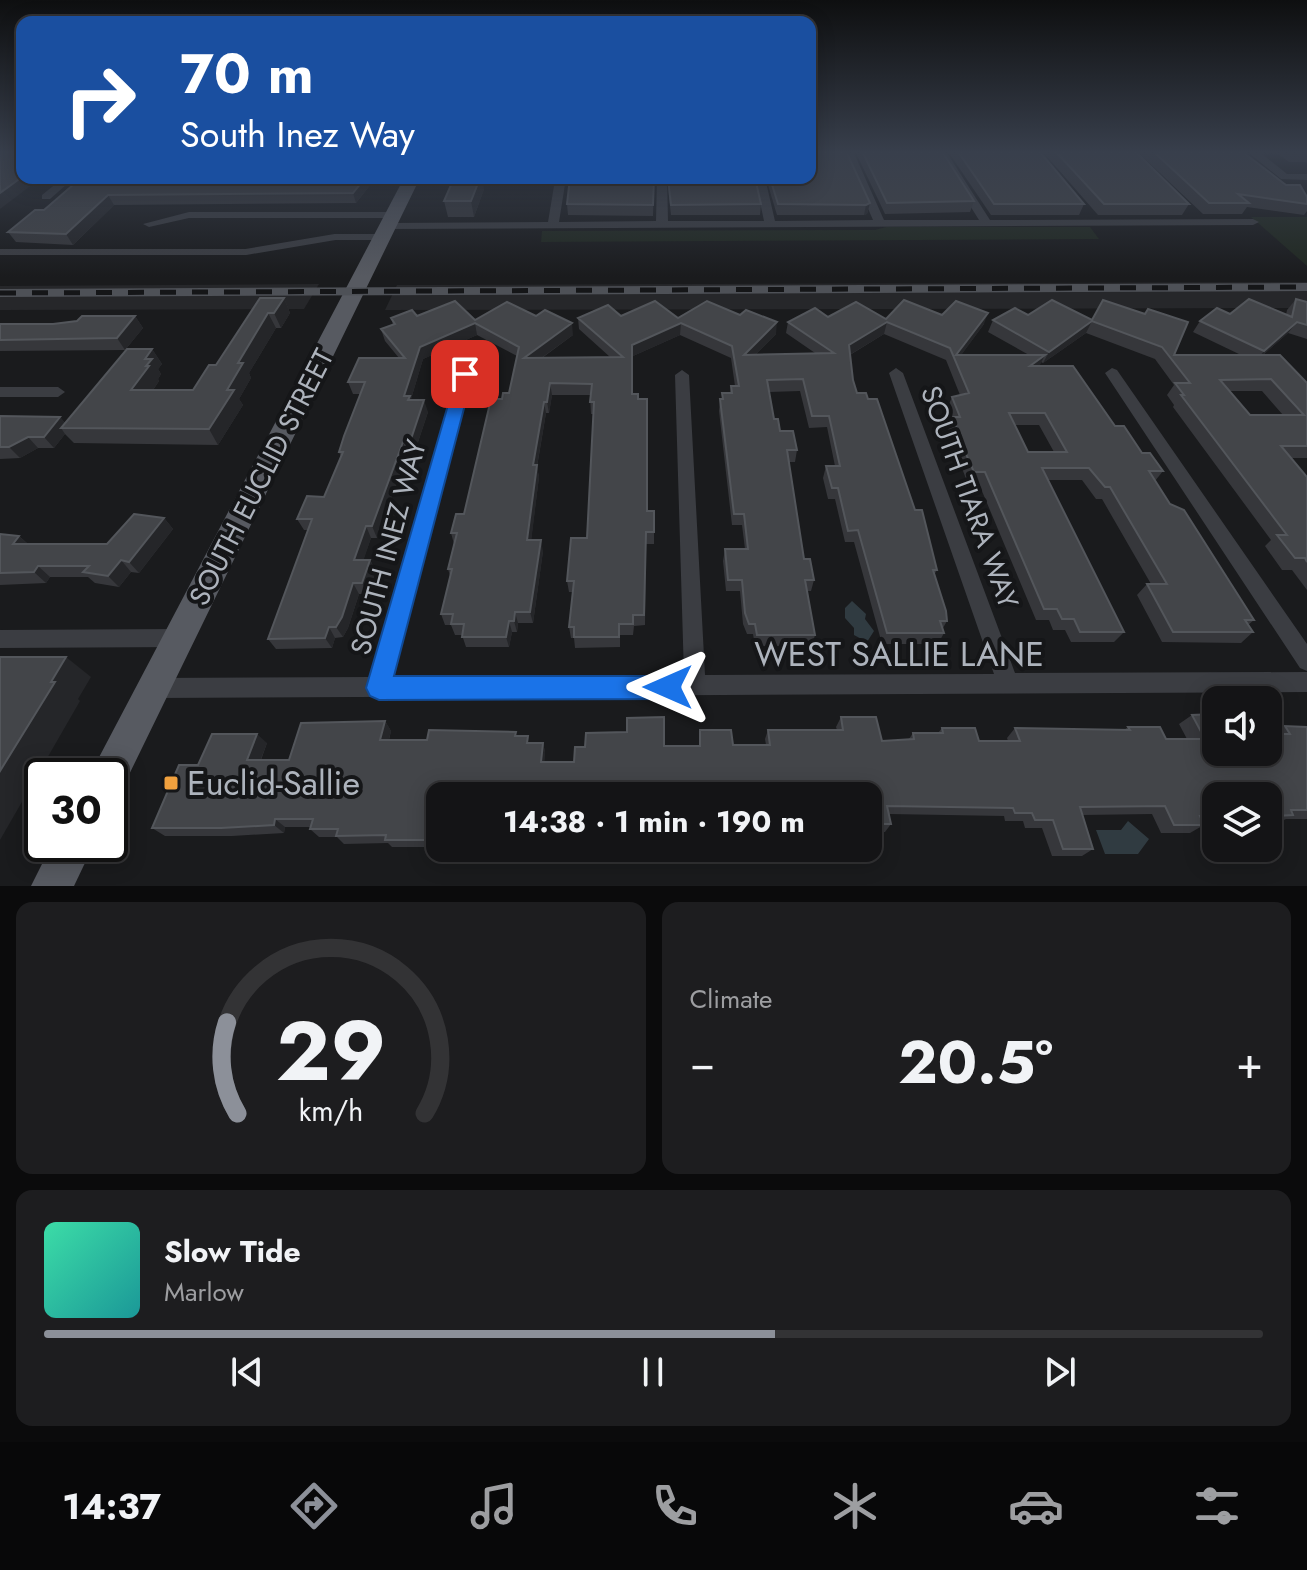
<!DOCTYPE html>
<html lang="en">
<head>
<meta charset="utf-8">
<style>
	body { margin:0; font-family:Jost,sans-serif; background:#1d1d1f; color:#f1f3f6; height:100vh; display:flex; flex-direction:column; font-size:30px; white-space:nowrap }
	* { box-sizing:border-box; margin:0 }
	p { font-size:26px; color:#9d9ea1 }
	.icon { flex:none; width:44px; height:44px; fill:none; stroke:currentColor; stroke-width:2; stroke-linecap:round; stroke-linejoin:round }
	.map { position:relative; height:886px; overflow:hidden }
	.details { display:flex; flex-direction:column; gap:16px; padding:16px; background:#0b0b0c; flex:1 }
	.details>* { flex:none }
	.top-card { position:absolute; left:16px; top:16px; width:800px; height:168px; border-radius:16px; box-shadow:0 4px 20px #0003,0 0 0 2px #333335; background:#1a4fa0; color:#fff; overflow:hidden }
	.tools { position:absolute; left:1202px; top:686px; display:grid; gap:16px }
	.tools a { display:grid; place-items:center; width:80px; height:80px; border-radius:16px; background:#141416; box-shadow:0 4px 20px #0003,0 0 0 2px #333335; font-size:40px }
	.speed { position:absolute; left:24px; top:758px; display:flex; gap:16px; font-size:40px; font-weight:700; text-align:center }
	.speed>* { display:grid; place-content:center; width:104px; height:104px; border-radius:50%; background:#141416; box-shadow:0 4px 20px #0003,0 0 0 2px #333335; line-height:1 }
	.speed .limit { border:4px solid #111; border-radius:12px; background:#fff; color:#111 }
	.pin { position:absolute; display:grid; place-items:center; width:68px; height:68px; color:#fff; margin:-34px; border-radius:16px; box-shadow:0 4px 12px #0006 }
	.me { position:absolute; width:88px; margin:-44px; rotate:270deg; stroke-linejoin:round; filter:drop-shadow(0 0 6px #0008) }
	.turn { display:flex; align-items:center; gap:28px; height:168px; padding:0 32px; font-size:36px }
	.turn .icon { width:104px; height:104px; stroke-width:2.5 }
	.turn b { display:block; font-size:56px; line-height:68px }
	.big { font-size:60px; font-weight:700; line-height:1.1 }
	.details .widget { flex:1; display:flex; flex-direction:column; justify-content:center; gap:12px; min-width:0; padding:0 28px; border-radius:16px; background:#1d1d1f }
	.details .dial { align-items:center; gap:0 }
	.dial svg { height:208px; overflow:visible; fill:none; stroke:#333335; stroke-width:7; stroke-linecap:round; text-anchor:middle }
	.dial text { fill:#f1f3f6; stroke:none }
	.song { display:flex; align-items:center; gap:24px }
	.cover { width:96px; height:96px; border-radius:12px; background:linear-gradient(135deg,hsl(160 70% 55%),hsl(180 70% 35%)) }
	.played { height:8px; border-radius:4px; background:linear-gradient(90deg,#8c9099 60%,#333335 60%) }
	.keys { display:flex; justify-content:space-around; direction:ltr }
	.heat { display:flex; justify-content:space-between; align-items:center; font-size:44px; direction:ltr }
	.details .tiles { flex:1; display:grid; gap:16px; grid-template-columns:1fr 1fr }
	.widget:last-child { grid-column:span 2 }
	.trip { position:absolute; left:426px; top:782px; width:456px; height:80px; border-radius:16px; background:#141416; box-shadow:0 4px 20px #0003,0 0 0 2px #333335; font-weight:700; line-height:80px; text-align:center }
	.menu { display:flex; height:128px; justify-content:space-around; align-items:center; background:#080809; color:#9d9ea1 }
	.menu .icon { width:56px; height:56px }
	.menu .on { color:#8c9099 }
	.menu b { font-size:36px; color:#f1f3f6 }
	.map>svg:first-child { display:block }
</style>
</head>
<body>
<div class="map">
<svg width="1307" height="886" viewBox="0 0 1307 886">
	<rect width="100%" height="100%" fill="#1a1b1d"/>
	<g fill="#26272a">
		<polygon points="1307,282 1307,308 385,310 397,285"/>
		<polygon points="319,284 304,309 0,310 0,286"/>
	</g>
	<g fill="#202820">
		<polygon points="1251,217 1307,217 1307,266 1258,223"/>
		<polygon points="886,227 1090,227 1099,239 541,242 542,231 875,230"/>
	</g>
	<g fill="#303b41">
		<polygon points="852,601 866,614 865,619 874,631 867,642 854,635 854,628 845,618 845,608"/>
		<polygon points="1128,821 1149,839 1138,854 1105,854 1096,830 1121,830"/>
		<polygon points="470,848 526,848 517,850 515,861 468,862"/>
	</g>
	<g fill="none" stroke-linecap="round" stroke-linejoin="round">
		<polyline stroke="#3b3d42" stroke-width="6" points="0,252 246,252 335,237 382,237"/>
		<g fill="#3b3d42" fill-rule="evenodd">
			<polygon points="844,153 854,153 884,220 979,220 937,153 947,153 990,220 1253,219 1259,222 1253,225 388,229 382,226 388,223 548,222 554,186 409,186 404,183 409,180 556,178 566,178 559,222 656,221 657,178 667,178 668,221 764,221 755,178 765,178 775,221 873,220"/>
			<polygon points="1249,153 1261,153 1287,174 1307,174 1307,180 1281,179"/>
			<polygon points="63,178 74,178 50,199 42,199 42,195"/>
			<polygon points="189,212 393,212 399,215 393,218 189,218 149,227 143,224"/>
			<polygon points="896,368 903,373 1015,673 1307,672 1307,692 155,698 147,695 144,688 147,681 155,678 372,677 458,374 465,369 472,374 393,677 684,675 675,375 682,370 689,375 705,675 994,674 889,373"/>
			<polygon points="1112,368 1117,370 1307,644 1307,671 1300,668 1107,376 1105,373"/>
			<polygon points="0,387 58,387 65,392 58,397 0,397"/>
			<polygon points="180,629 187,632 190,638 187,644 180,647 0,648 0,630"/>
		</g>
		<g fill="#575a61" fill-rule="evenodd">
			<polygon points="404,178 420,178 122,789 110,794 110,776 90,776 96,763"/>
			<polygon points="52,844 94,844 74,886 31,886"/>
		</g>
		<defs>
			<polyline id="rail" points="0,293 1307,287"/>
		</defs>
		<use href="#rail" stroke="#4e5157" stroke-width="8"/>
		<use href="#rail" stroke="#151618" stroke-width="5" stroke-dasharray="16" stroke-linecap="butt"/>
	</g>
	<g fill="#36373b" fill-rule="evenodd">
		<polygon points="856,153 943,153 974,201 970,212 885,214"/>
		<polygon points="949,153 1041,153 1084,204 1079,215 991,215"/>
		<polygon points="1044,153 1137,153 1189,204 1182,215 1098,215"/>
		<polygon points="1139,153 1244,153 1286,185 1307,197 1307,211 1304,215 1247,207 1242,214 1203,214"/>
		<polygon points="1277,153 1307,153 1307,163 1305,162 1289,162"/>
		<polygon points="81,178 369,178 371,184 356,203 114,205 73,245 16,242 8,232 44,210"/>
		<polygon points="654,178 653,216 568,215 567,204"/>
		<polygon points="667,178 755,178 761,204 760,215 671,215"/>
		<polygon points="766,178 810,178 870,203 867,214 864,215 777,215"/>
		<polygon points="484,189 474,217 448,217 444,201"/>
		<polygon points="284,298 290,313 281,328 276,328 249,373 251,378 239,399 243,405 218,445 74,443 65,434 54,448 38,448 20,458 0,459 0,416 60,417 65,423 152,349 162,364 158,369 161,374 158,379 159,381 153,390 193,390 216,365"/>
		<path d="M1296,299L1307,302V339L1288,333L1263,355L1307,383V458H1291L1307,477V590L1292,570H1282L1265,546L1271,540L1173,407L1174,405L1167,395L1174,385L1155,359L1086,333L1043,363L1041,362L1039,366L1115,426L1142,453L1163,471L1155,481L1170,504L1254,620L1248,625L1253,632L1241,643L1162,642L1137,595L1147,584H1151L1102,499H1096L1082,480H1048L1124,632L1114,642H1071L1065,630H1053L1049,620H1036L979,484H968L960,463L948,428L952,420L947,409L952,397L960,395L946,360L884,334L850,355L853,380L857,393L915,510L937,570L934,575L947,621L943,628L944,633L938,644H882L854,542H845L835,499H828L823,478L826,466H835L827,427L809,428L800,391L769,392L774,419L780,431L797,450L795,462H789L804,559L814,580L811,591H807L815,635L812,646H755L753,634H747L743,624L740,591H726L723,561L725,549H745L742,525H732L719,411L720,399H722V393H730L731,386H735L731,358L680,335L633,356L632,394L647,511H654V544H646L645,625L634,626L633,635H620V647L575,648L574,638H571L569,627L573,592H569L567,581L587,538L593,414H591L590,395H552L549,413H546L537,467L539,477L531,540L543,551L533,623H518L517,632H512L509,647H466L462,635H455L451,625H445L441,614L450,576L448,569L454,544L451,533L464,514L502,399L509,393L517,356L477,335L423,359L411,399L428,412L414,454H407L377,538H371L363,560H370L376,571L368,594H359L348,628L343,637L335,638L332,648L276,649L268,639L308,530H304L297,519L324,497L341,457L339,452L361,394H353L348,382L399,358L385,341L381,329L393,325L391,318L417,316L475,320L573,335L542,358L610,357L579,329L578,318L621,316L678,318L776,334L755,355L815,353L786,333L788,322L828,317L886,319L942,315L984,324L961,355H1029L988,332L993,320L1028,315L1092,320L1103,300L1174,355H1241L1193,332L1200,321L1230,314L1286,315L1287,310ZM1230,391H1262L1283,415H1250ZM1015,425H1039L1054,452H1028Z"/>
		<polygon points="135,316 143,328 125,350 0,351 0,323 1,324 53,324"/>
		<polygon points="164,518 173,529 139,573 131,572 119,587 95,583 88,577 50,577 46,583 0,585 0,534 19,536 28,544 107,544"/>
		<polygon points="1192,715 1216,752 1268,752 1268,739 1271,737 1270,735 1285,726 1307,727 1307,819 1286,819 1277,823 1268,823 1268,796 1216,796 1216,818 1190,833 1161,833 1152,814 1083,815 1093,849 1082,856 1052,856 1042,828 1025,828 1023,821 1005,821 1004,816 889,814 891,824 885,832 868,832 868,796 440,796 440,847 392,847 388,843 344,844 337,837 319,837 310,829 311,827 285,827 284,833 232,836 165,836 152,828 198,765 267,743 261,760 289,760 385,721 391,731 389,740 427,740 517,736 530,743 543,743 545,752 544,762 574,762 664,746 699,746 700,730 733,745 766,745 765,739 768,730 837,730 836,727 841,717 882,741 909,739 913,733 938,733 942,728 979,741 1008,741 1007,738 1015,728 1124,730 1128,727 1166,739 1187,739 1179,724"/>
	</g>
	<g fill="#252629">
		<polygon points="22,177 22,178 41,178 0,209 0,193"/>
		<polygon points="365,178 369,178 371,184 356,203 353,193"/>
		<polygon points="480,178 482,178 484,189 474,217 471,201"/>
		<polygon points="108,195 114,205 73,245 66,234"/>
		<polygon points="870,203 867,214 864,215 866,205"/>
		<polygon points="284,298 290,313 281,328 274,313"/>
		<polygon points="268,313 276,328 249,373 251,378 239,399 243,405 218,445 209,429 238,363"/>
		<polygon points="988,313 984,324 956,362 956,355"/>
		<polygon points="135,316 143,328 125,350 117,338"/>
		<polygon points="1092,321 1086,333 1043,363 1049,352"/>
		<polygon points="777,322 776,334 743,367 744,355"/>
		<polygon points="887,322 884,334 846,357 849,345"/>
		<polygon points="1297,322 1288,333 1255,362 1264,351"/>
		<polygon points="475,323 477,335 423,359 411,399 413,408 404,396 420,347"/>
		<polygon points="572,323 573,335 526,369 524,358"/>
		<polygon points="681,323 680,335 633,356 632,345"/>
		<polygon points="152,349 162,364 158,369 161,374 158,379 159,381 142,406 131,390 145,359"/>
		<polygon points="1045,355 1039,367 1030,366"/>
		<polygon points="550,383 552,395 549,413 547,402"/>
		<polygon points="424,400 428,412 414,454 410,442"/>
		<polygon points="544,402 546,413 537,466 539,477 530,551 527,540 533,465"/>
		<polygon points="60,417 69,428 61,428 65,434 54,448 44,437"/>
		<polygon points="28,437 38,448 20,458 9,447"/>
		<polygon points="403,442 407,454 377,538 372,526"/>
		<polygon points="164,518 173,529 139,573 129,562"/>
		<polygon points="366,526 371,538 360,571 354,560"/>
		<polygon points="19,536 31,547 13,544"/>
		<polygon points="541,540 543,551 533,623 530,612"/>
		<polygon points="121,560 131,572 119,587 108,576"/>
		<polygon points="370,560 376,571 368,594 362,583"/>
		<polygon points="38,566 50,577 46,583 34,572"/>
		<polygon points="353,583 359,594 348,628 343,637 336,627"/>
		<polygon points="515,612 518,623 517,632 514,621"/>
		<polygon points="509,621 512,632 509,647 506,637"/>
		<polygon points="329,627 335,638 332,648 325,638"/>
		<polygon points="66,657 91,677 78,699 80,701 0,840 0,771"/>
		<polygon points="385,721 391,731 386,750 380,740"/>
		<polygon points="257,734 267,743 257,769 247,760"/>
		<polygon points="543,743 545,752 544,771 541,762"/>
		<polygon points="275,819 285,827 284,833 274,825"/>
	</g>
	<g fill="#434549" stroke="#53565b" stroke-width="2" fill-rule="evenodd">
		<polygon points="0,153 22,153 22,177 0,193"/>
		<polygon points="810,153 847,153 870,203 866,205 778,204 770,178 810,178"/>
		<polygon points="863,153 943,153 974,201 887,203"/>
		<polygon points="959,153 1041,153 1084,204 994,204"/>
		<polygon points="1057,153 1137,153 1189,204 1104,204"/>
		<polygon points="1155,153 1244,153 1286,185 1300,185 1307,197 1307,204 1238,194 1249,203 1209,203"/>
		<polygon points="81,178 365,178 353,193 108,195 66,234 8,232 35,210 44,210"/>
		<polygon points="454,178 480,178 471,201 444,201"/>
		<polygon points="570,178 654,178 653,205 567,204"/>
		<polygon points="668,178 755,178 761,204 671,205"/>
		<polygon points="260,298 284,298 274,313 268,313 238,363 243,363 227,390 234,390 209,429 61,428 127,349 152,349 145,359 152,359 146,366 149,366 131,390 193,390 209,365 216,365"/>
		<polygon points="1249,299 1292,317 1296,299 1307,302 1307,325 1297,322 1264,351 1200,321 1217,308 1230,314"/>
		<path d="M904,300L942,315L956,301L988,313L956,355H1045L1030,366H1073L1115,426H1124L1142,453H1150L1163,471H1149L1170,504L1184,510L1254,620H1245L1253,632H1173L1147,584H1167L1110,487H1105L1089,468H1042L1124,632H1080L1074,619H1062L1057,609H1044L985,472H974L965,452L953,417H960L952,397L969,393L950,348L887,322L849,345L853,380L857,393H866L868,399H877L915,510H922L937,570H933L946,611L947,621H940L944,633H887L858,530L848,531L838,488H832L826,466H840L829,416H812L803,379L767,380L774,419H778L780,431H793L797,450H787L804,559H810L814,580H805L815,635H757L755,624H749L745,613L742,580H728L725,549H748L744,514H734L720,399H723L722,393H732L731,386H739L732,346L681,323L632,345V394H638V399H647V511H654V532H646L644,615H633V624H619V637H574V627H569L574,581H567L571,538H587L594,402H590L592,384L550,383L547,402H544L533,465H537L527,540H541L530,612H515L514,621H509L506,637H462L464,624H451L453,614H441L452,569H448L457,533H451L456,514H464L491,399H502L503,393H509L519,347L475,323L420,347L404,396H410L408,400H424L410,442H403L372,526H366L354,560H370L362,583H353L342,617L336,627H329L325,638L268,639L312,519H297L307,496L324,497L343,452H339L344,436L365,382H348L359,358H405L381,329L395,324L391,318L412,310L417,316L455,301L475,320L507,302L536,316L545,310L572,323L524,358L623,357L578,318L608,305L621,316L655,301L678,318L707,301L740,315L746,310L777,322L744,355L834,353L788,322L815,308L828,317L856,302L886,319ZM1009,413H1045L1067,452H1028Z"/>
		<path d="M1052,300L1092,320L1103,300L1145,314L1148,309L1188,322L1174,355H1280L1307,383V446H1281L1307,477V562L1305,558H1295L1277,535H1287L1181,395H1184L1175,383H1190L1162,347L1092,321L1049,352L993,320L1015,308L1028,315ZM1271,379L1304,415H1250L1220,380Z"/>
		<polygon points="82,316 135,316 117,338 0,340 0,324 53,324 77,321"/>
		<polygon points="0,416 60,417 44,437 28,437 9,447 0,447"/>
		<polygon points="134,514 164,518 129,562 121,560 108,576 83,572 89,566 38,566 34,572 0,573 0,534 19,536 13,544 107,544"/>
		<polygon points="0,657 66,657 51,682 55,682 0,771"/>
		<polygon points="1216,714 1216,752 1268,752 1268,746 1282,746 1275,734 1290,734 1285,726 1307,727 1307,810 1291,810 1293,815 1275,816 1270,809 1268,809 1268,796 1216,796 1216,816 1200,816 1204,825 1174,825 1165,806 1080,807 1093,849 1063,849 1053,820 1035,820 1032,813 1015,813 1013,808 887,806 891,824 868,824 868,796 440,796 440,840 385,840 386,835 336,836 338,829 310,829 313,819 275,819 274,825 221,828 152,828 179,765 198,765 212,734 257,734 247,760 289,760 301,723 385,721 380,740 427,740 429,730 516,732 515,736 528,736 527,743 543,743 541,762 574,762 575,747 585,747 586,733 627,732 627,718 664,717 664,746 700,746 700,730 731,730 733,745 770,745 768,730 843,730 841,717 876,717 882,741 914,739 913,733 943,733 942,728 975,728 979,741 1020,741 1015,728 1130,730 1128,727 1160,727 1166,739 1205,739 1192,715"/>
	</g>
	<linearGradient id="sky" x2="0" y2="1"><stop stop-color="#0e0f10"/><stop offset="0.55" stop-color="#383f4c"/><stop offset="1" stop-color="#383f4c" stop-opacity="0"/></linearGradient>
	<rect width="1307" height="277" fill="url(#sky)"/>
	<polygon fill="#1a73e8" stroke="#114b97" stroke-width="2" points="465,369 473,374 394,676 668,676 677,679 680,687 677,695 668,699 379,700 370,696 366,688 457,374"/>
	<rect fill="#f1a13e" stroke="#151618" stroke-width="3" x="163" y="775" width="16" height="16" rx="4"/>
	<g text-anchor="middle" stroke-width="8" stroke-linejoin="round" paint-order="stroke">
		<g font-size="28" fill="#adb3bc" stroke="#151618">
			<text transform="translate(261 477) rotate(-63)" y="10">SOUTH EUCLID STREET</text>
			<text transform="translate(970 497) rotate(70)" y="10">SOUTH TIARA WAY</text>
			<text transform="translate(388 547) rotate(-75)" y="10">SOUTH INEZ WAY</text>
		</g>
		<g font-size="34" fill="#adb3bc" stroke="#151618">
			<text x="899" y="666">WEST SALLIE LANE</text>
		</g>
		<g font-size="34" fill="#adb3bc" stroke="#151618" text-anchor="start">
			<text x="187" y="795">Euclid-Sallie</text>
		</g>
	</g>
</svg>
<div class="tools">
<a><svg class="icon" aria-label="sound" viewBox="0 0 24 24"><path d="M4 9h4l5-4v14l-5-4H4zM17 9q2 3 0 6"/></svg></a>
<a><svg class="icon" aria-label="layers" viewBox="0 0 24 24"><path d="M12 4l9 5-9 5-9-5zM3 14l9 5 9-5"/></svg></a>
</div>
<div class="speed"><div class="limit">30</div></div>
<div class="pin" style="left:465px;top:374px;background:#d93025"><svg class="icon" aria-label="arrive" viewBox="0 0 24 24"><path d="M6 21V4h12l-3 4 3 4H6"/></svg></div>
<svg class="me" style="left:668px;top:687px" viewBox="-20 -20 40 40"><path d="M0-17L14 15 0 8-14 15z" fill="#1a73e8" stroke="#fff" stroke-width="4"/></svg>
<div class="trip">14:38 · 1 min · 190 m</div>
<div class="top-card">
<div class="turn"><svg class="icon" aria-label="right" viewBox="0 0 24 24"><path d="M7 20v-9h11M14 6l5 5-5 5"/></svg><div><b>70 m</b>South Inez Way</div></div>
</div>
</div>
<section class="details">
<div class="tiles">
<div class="widget dial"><svg viewBox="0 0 100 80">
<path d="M14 69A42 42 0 1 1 86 69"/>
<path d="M14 69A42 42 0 0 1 10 34" stroke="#8c9099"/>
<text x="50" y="56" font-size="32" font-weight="700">29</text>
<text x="50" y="72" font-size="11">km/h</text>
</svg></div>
<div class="widget"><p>Climate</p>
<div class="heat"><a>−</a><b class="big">20.5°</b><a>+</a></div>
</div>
<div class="widget">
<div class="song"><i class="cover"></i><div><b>Slow Tide</b><p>Marlow</p></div></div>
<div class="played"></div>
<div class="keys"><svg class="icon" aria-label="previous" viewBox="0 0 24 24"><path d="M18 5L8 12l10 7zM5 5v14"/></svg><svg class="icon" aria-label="pause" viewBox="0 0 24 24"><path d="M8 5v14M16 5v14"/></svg><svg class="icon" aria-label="next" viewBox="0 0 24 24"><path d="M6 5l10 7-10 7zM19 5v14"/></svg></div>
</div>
</div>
</section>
<nav class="menu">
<b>14:37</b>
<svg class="icon on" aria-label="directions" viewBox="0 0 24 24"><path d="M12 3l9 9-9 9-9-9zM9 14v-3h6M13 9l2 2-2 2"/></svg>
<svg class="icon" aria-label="music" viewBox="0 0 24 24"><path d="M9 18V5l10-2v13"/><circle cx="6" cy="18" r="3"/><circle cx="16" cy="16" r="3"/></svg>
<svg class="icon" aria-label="phone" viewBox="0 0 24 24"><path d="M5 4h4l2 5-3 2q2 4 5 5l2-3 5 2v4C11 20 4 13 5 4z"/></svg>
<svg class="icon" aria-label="climate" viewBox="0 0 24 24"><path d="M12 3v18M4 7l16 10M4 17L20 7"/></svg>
<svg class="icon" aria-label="car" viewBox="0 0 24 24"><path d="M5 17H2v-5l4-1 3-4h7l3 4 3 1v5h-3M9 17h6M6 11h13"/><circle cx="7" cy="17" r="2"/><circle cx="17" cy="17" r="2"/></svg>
<svg class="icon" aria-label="filters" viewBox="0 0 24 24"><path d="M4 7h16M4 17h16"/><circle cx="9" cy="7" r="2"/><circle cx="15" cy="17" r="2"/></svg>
</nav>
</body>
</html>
